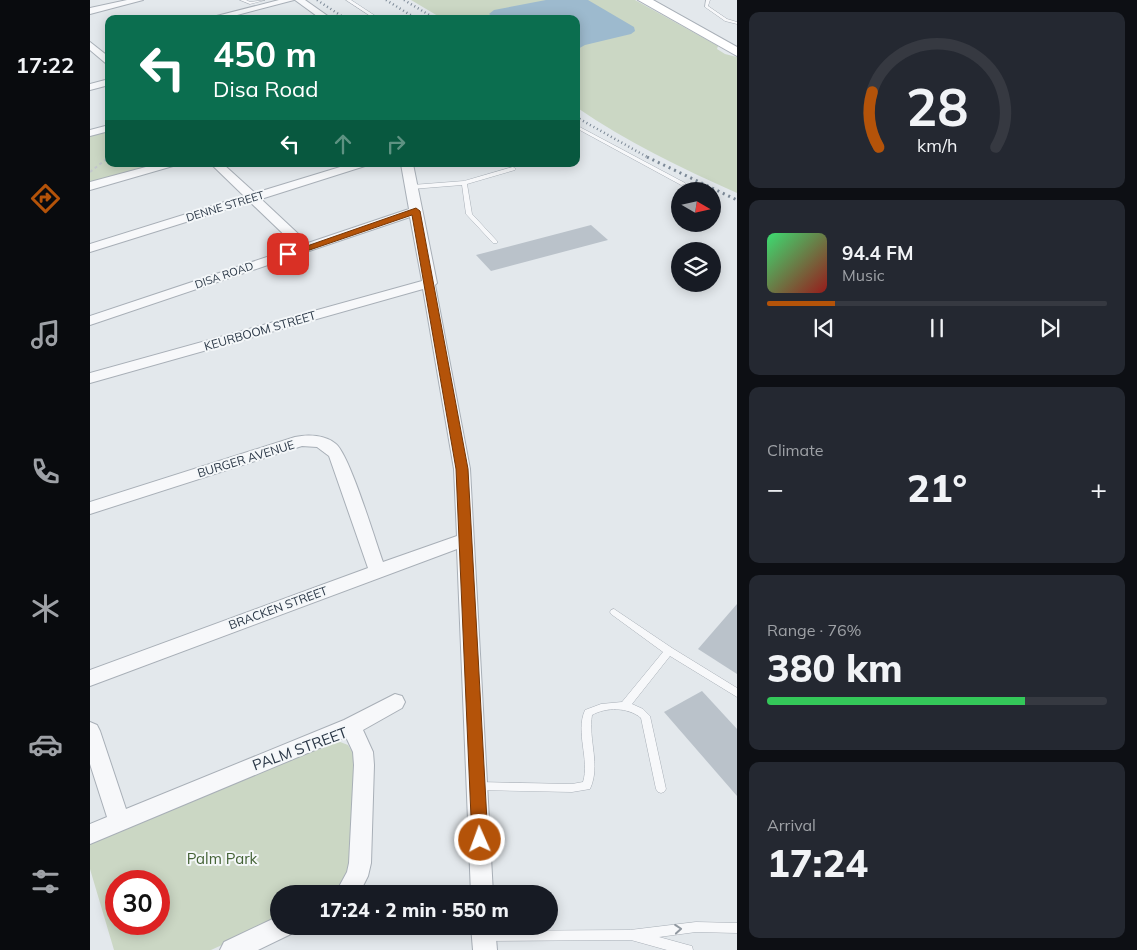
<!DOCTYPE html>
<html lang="en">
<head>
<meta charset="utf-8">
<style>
	body { margin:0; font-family:Mulish,sans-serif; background:#242831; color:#f1f3f6; height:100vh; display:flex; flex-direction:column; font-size:19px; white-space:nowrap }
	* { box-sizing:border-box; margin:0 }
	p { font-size:16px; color:#9ea1a6 }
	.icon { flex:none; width:28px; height:28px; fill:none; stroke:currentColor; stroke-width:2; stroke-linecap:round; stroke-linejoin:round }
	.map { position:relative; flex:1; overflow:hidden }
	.details { display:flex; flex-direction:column; gap:12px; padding:12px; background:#0d0f14; width:400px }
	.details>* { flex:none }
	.banner { position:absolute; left:15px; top:15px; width:475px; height:152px; border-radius:10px; box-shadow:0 2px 12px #0003; background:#0b6e4f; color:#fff; overflow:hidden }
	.needle { width:32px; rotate:99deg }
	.controls { position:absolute; left:581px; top:182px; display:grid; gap:10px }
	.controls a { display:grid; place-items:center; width:50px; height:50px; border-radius:50%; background:#171b24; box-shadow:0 2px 12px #0003; font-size:25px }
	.speed { position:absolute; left:15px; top:870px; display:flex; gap:10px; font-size:25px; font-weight:700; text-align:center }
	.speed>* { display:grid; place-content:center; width:65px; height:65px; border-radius:50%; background:#171b24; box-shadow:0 2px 12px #0003; line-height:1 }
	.speed .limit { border:8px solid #d22; background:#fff; color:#111 }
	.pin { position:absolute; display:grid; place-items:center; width:42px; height:42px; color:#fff; margin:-21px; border-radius:10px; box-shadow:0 2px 8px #0006 }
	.me { position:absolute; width:55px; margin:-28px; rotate:358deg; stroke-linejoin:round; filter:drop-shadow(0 0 4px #0008) }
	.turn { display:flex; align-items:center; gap:18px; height:105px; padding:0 25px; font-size:22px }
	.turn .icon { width:65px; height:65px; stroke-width:2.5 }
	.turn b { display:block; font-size:35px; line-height:42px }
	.lanes { display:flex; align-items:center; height:48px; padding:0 25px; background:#0003; justify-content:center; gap:25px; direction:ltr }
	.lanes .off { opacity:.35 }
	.big { font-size:38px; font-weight:800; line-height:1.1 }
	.details .card { flex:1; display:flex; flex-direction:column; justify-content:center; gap:8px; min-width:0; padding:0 18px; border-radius:10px; background:#242831 }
	.details .dial { align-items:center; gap:0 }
	.dial svg { height:130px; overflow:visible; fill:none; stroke:#363941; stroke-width:7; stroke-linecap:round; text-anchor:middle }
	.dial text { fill:#f1f3f6; stroke:none }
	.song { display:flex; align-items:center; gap:15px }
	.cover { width:60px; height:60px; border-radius:8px; background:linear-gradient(135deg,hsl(140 70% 55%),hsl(0 70% 35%)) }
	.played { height:5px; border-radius:2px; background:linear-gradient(90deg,#b45309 20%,#363941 20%) }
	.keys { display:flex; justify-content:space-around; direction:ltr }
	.heat { display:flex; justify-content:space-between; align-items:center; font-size:28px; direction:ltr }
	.charge { height:8px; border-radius:4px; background:linear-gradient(90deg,#34c759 76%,#363941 0) }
	.trip { position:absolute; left:180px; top:885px; width:288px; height:50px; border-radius:25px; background:#171b24; box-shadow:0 2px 12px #0003; font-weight:800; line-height:50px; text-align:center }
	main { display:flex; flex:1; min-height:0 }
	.tabs { display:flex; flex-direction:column; width:90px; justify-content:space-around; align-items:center; background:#090b0e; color:#9ea1a6 }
	.tabs .icon { width:35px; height:35px }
	.tabs .on { color:#b45309 }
	.tabs b { font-size:22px; color:#f1f3f6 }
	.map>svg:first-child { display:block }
</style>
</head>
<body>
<main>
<nav class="tabs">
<b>17:22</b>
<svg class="icon on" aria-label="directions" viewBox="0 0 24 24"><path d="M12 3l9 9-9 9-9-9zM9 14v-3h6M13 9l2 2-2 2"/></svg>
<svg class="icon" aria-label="music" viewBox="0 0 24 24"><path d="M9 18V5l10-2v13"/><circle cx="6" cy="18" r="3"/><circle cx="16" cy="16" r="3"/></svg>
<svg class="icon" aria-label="phone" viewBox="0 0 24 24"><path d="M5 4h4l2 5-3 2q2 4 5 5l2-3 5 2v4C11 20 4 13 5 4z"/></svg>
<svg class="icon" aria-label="climate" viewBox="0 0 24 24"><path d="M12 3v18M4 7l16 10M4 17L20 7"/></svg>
<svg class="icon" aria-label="car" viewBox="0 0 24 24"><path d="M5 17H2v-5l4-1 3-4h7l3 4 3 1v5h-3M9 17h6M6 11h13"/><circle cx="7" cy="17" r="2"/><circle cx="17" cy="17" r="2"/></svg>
<svg class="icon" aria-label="filters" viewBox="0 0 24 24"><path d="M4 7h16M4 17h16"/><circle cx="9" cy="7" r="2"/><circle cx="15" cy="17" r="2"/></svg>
</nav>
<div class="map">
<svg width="647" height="950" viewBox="0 0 647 950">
	<rect width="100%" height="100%" fill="#e3e8ec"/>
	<g fill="#cbd7c4" fill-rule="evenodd">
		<path d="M321,0H545L628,46L627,49L635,54L647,57V193C591,168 537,142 486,107V19H353Z"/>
		<polygon points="19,130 19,164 68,164 0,183 0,135"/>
		<path d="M245,740L258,745L265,757L261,866C257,875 251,890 240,894C231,897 200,894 189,894V919L121,950H24L0,869V842ZM26,881H69V924H26Z"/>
	</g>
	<polygon fill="#9dbace" points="456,0 498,0 544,27 545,31 541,34 495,45 486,50 486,19 407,19 399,14 404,10"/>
	<g fill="#bac2ca">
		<polygon points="501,225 518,240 401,271 386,255"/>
		<polygon points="647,604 647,674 608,649"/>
		<polygon points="612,691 647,729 647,796 574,712"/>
	</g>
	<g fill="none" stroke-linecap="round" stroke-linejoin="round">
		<defs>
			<g id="lane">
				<polygon points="150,0 156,0 160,2 175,0 160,4"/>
				<polygon points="256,0 261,0 290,19 285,19"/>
				<polygon points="616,0 620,0 618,6 637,19 647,22 647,24 635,21 615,7"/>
				<polygon points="486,125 595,183 596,184 591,185 486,128"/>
				<polygon points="423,167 426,169 425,170 377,184 382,214 407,241 407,243 403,243 376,214 372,185 322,189 319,187 322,185 374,181"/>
				<path d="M524,609L582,648L647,688V697L580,656L542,704L553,709L560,716L576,789L574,792L571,793L568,792L566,789L551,718C538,707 516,707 502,715C498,740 511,765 500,789L482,792L388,790L385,789L383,786L385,783L388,782L482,784L493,782C500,759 485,733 495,710L511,704L532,702L573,652L521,614L520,612L521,610Z"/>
				<polygon points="606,922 647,923 647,933 606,932 569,937 598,945 602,946 603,950 577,950 541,940 397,941 393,940 392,936 393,932 397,931 540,930"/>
			</g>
			<g id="street">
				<polygon points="37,0 53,0 0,14 0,8"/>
				<polygon points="189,0 204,0 132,19 115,19"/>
				<polygon points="205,0 215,0 242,19 231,19"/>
				<polygon points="0,42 19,57 19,66 0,50"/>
				<polygon points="19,79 19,85 0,90 0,84"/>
				<polygon points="19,125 19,131 0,136 0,130"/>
				<polygon points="67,164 85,164 83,166 0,190 0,182"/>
				<path d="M121,164H133L165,193L260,164H277L275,166L171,199L218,243L319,209L311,164H323L347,283L345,285L380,469L403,894H381L367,549L0,686V670L278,568L239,456L227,447L212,446L0,514V502L205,437C218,434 236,435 246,444C260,456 285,540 293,562L367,536L364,469L333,289L0,383V373L332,281L320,217L0,325V316L207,247L160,202L0,252V244L154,196Z"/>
				<polygon points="305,694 312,696 315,702 312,708 273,730 283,752 284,765 281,863 278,876 269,894 245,894 257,872 259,863 264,765 263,752 256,737 0,844 0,824 17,817 0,764 0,722 7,725 10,731 36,809 254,720"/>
				<polygon points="189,916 189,926 205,926 201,934 168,950 130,950 134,942"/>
				<polygon points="381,926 405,926 407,950 383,950"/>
			</g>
			<polygon id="secondary" points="548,0 563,0 647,47 647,56"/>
		</defs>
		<use href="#lane" stroke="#a8afb7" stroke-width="1"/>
		<use href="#street" stroke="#a8afb7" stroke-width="2"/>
		<use href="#secondary" stroke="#a8afb7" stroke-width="2"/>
		<polyline stroke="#c2c6cb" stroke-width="1" stroke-dasharray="2.5 2.5" stroke-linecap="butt" points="17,158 19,157"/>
		<polyline stroke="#c2c6cb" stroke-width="2" stroke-dasharray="3 3" stroke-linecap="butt" points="0,172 19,157"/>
		<use href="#lane" fill="#f7f8fa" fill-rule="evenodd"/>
		<use href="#street" fill="#f7f8fa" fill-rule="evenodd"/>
		<use href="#secondary" fill="#fff" fill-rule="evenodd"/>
		<g stroke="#7c8997" stroke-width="2.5" stroke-dasharray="1 3" stroke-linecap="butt">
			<polyline points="227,0 256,19"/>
			<polyline points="296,0 327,19"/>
			<polyline points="314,0 346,19"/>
			<polyline points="486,117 559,158"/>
		</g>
		<polyline stroke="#7c8997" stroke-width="3" stroke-dasharray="2 4" stroke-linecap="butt" points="557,157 647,200"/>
	</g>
	<defs><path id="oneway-chevron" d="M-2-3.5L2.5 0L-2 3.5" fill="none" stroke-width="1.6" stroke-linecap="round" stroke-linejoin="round" transform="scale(1.25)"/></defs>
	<use stroke="#9098a0" href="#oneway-chevron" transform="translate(588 929) rotate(-5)"/>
	<polygon fill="#b45309" stroke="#753606" points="326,208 330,211 378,469 398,840 395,845 390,847 385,845 382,840 366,469 322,215 202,256 198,257 194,254"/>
	<g text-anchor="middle" stroke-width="4" stroke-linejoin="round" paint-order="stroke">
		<g font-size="11" fill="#2a3746" stroke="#f4f7f9">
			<text transform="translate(135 206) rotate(-17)" y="4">DENNE STREET</text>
			<text transform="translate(134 275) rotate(-19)" y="4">DISA ROAD</text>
		</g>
		<g font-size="12" fill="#2a3746" stroke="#f4f7f9">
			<text transform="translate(170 331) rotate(-16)" y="4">KEURBOOM STREET</text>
			<text transform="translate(156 459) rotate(-17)" y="4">BURGER AVENUE</text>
			<text transform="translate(188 608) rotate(-20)" y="4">BRACKEN STREET</text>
		</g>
		<g font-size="15" fill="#2a3746" stroke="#f4f7f9">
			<text transform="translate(210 749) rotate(-20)" y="5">PALM STREET</text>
		</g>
		<g font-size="15" fill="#446236" stroke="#f4f7f9">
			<text x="132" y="864">Palm Park</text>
		</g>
	</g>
</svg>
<div class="controls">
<a><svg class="needle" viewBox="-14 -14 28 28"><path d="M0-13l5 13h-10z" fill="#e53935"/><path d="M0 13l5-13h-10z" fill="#9ea1a6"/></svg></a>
<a><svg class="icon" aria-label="layers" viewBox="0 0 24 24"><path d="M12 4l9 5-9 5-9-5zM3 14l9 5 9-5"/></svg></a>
</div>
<div class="speed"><div class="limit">30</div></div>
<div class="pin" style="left:198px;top:254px;background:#d93025"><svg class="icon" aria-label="arrive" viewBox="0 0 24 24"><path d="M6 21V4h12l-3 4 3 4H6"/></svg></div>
<svg class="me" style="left:390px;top:840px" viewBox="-20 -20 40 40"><circle r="17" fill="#b45309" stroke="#fff" stroke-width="3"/><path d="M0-11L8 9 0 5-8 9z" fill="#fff"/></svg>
<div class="trip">17:24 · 2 min · 550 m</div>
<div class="banner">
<div class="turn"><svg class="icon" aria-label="left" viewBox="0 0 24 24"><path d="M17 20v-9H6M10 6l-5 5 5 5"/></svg><div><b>450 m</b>Disa Road</div></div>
<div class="lanes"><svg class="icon" aria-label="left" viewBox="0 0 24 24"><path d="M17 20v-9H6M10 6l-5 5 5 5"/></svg><svg class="icon off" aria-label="ahead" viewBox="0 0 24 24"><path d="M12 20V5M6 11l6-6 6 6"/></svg><svg class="icon off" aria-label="right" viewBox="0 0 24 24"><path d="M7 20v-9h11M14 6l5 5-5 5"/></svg></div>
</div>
</div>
<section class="details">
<div class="card dial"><svg viewBox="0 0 100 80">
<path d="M14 69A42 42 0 1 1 86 69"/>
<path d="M14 69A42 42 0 0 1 10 35" stroke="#b45309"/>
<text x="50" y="56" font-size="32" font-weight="700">28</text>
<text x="50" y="72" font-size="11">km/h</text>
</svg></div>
<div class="card">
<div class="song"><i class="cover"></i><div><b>94.4 FM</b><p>Music</p></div></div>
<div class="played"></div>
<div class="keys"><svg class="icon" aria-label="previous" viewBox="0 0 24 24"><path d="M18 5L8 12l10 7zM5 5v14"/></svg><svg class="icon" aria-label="pause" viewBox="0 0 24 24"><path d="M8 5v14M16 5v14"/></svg><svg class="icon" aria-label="next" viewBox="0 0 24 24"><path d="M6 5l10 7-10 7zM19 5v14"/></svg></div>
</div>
<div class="card"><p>Climate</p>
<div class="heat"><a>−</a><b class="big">21°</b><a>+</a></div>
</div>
<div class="card"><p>Range · 76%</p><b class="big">380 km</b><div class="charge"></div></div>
<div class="card"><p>Arrival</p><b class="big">17:24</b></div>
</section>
</main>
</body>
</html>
